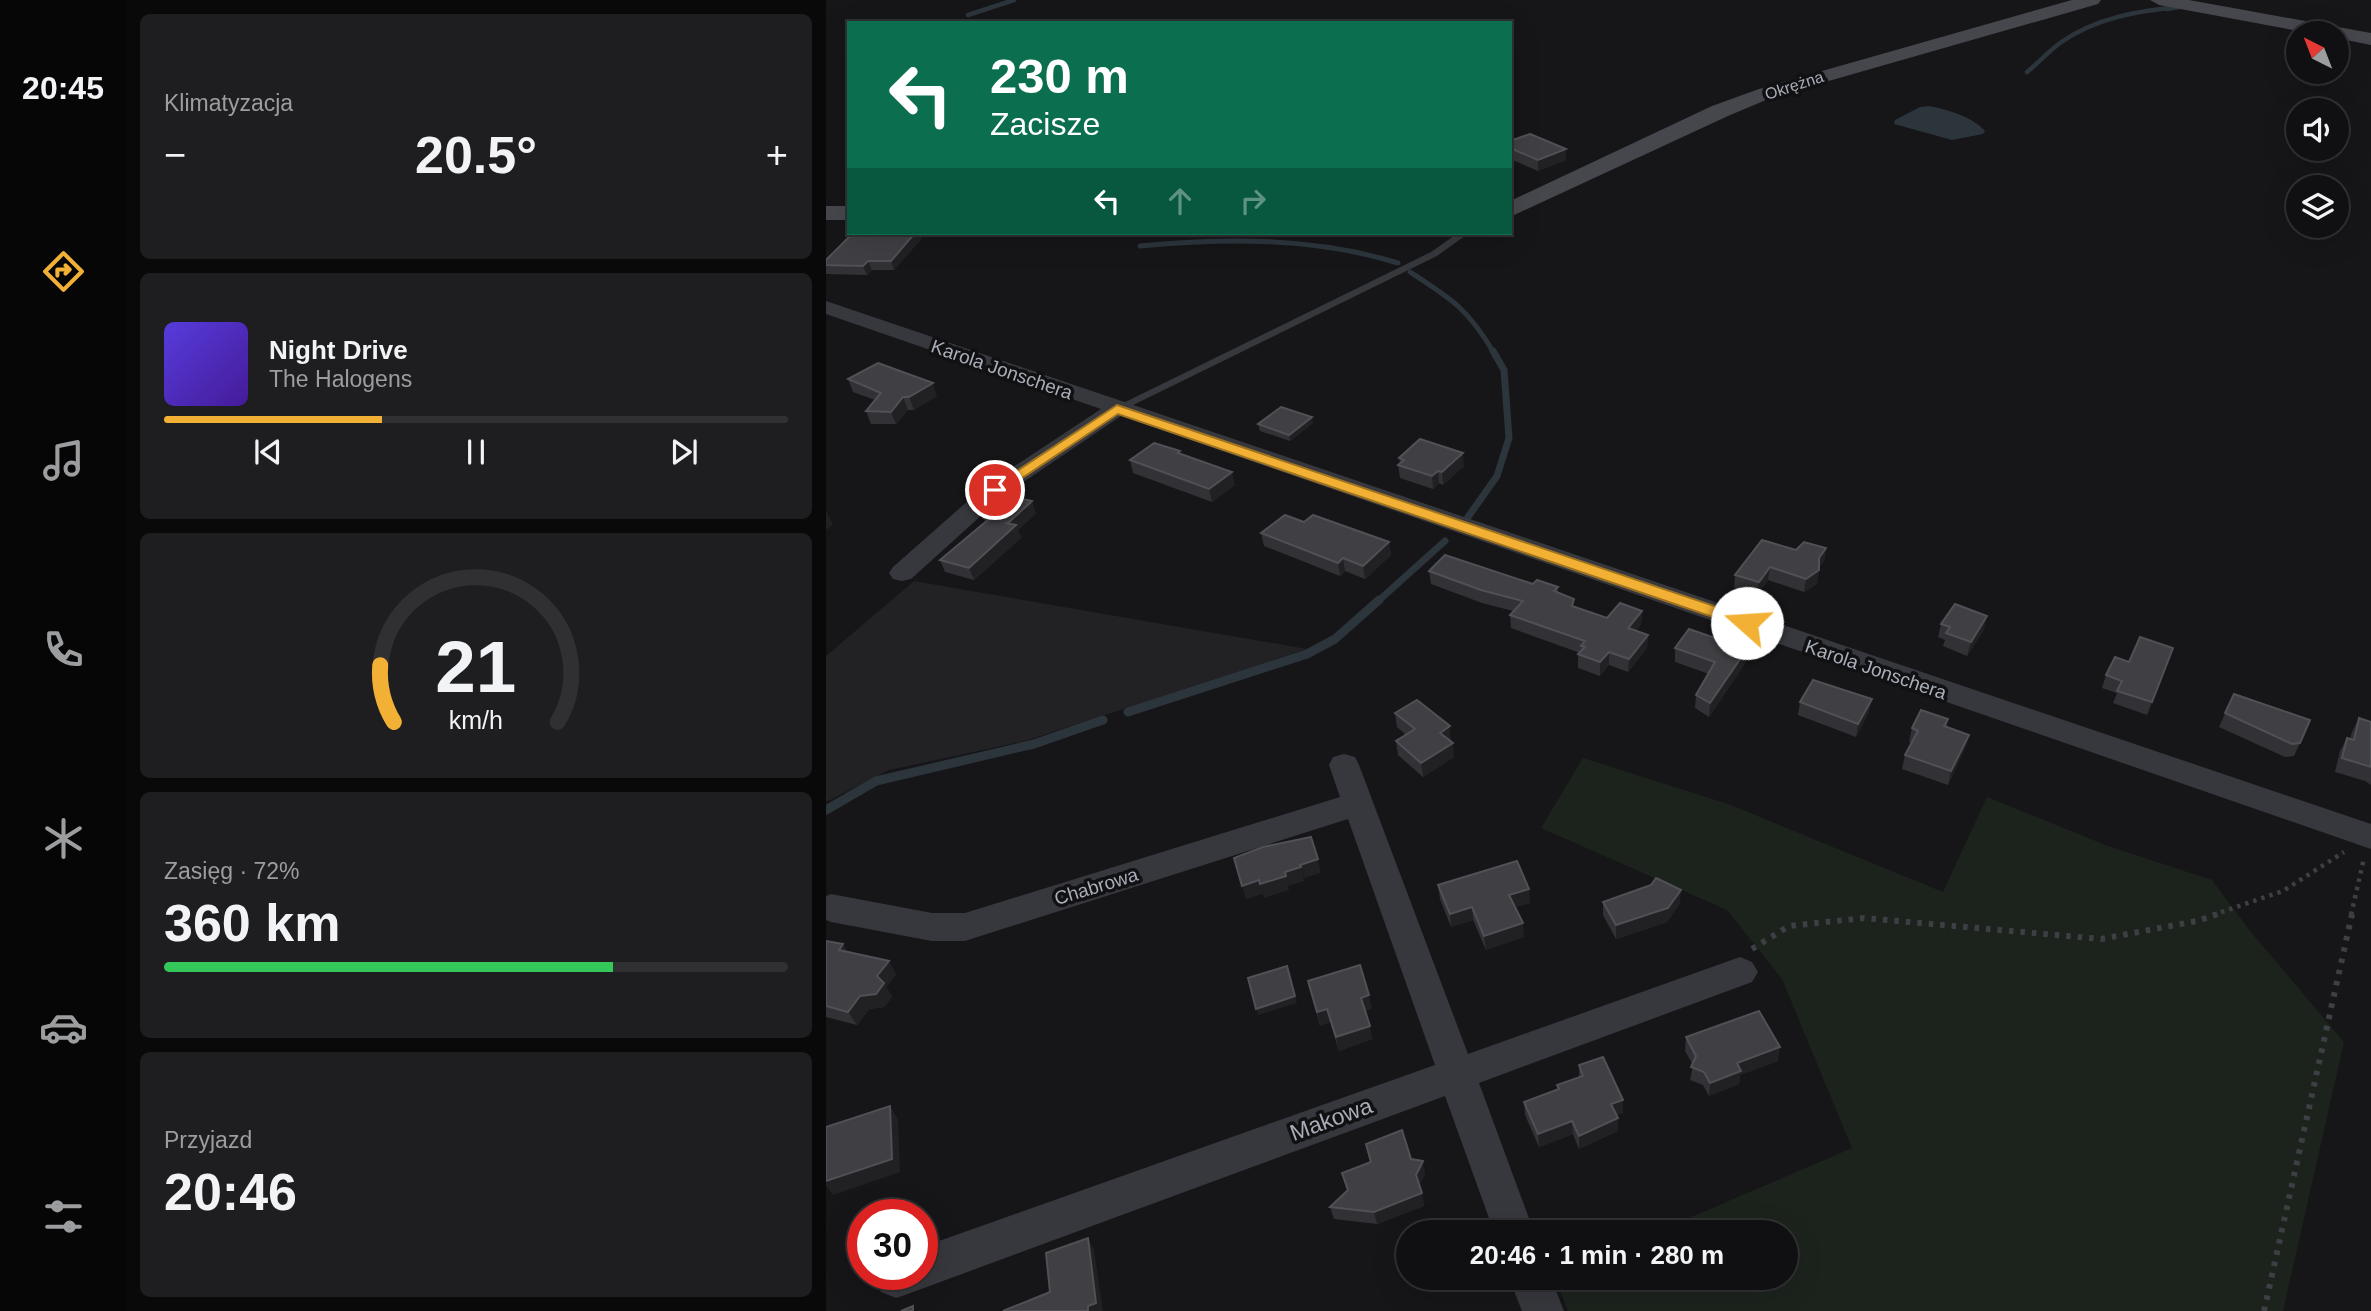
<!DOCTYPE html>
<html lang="pl">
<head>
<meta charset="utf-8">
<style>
	body { margin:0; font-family:Arial,sans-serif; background:#1e1e20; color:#f1f3f6; height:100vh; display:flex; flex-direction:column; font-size:26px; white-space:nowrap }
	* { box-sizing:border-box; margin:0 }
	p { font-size:23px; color:#9c9d9f }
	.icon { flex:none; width:38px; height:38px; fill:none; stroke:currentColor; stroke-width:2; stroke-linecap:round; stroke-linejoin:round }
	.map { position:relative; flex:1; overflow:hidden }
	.drawer { display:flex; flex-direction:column; gap:14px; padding:14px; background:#09090a; width:700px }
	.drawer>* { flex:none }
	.banner { position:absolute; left:21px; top:21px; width:665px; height:214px; border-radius:0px; box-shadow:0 7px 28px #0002,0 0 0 2px #303032; background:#0b6e4f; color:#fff; overflow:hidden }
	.needle { width:46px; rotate:318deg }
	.tools { position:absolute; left:1460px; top:21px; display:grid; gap:14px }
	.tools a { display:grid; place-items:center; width:63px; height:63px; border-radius:50%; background:#101012; box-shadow:0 7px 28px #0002,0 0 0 2px #303032; font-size:35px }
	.speed { position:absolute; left:21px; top:1199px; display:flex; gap:14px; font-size:35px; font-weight:700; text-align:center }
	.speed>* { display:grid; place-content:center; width:91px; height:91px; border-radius:50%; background:#101012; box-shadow:0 7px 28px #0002,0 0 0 2px #303032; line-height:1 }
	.speed .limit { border:10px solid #d22; background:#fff; color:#111 }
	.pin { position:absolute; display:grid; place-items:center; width:60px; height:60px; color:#fff; margin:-30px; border:4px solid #fff; border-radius:50%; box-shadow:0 2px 7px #0007 }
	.me { position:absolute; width:77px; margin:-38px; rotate:289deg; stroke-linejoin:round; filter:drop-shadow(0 0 5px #0008) }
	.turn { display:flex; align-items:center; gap:24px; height:147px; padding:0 28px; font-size:32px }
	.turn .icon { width:91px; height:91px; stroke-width:2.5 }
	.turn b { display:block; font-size:49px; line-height:60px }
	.lanes { display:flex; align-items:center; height:66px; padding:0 28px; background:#0003; justify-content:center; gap:35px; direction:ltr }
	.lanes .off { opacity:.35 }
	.big { font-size:52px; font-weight:800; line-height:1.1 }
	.drawer .widget { flex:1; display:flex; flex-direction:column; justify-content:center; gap:10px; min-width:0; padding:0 24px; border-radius:10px; background:#1e1e20 }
	.drawer .dial { align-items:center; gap:0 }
	.dial svg { height:182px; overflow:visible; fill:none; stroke:#303032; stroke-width:7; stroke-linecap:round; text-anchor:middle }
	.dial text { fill:#f1f3f6; stroke:none }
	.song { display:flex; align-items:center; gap:21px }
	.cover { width:84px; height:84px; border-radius:10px; background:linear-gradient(135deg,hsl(250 70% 55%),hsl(260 70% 35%)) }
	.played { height:7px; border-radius:4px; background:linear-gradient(90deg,#f2b134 35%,#303032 35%) }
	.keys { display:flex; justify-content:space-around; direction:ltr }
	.heat { display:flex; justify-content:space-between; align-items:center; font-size:38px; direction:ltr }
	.charge { height:10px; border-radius:5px; background:linear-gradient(90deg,#34c759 72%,#303032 0) }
	.trip { position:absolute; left:570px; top:1220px; width:402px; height:70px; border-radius:35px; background:#101012; box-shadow:0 7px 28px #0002,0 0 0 2px #303032; font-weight:800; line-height:70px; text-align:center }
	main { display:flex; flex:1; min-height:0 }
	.menu { display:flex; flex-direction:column; width:126px; justify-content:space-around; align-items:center; background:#060607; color:#9c9d9f }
	.menu .icon { width:49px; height:49px }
	.menu .current { color:#f2b134 }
	.menu b { font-size:32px; color:#f1f3f6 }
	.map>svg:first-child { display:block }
</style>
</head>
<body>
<main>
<nav class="menu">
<b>20:45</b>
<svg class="icon current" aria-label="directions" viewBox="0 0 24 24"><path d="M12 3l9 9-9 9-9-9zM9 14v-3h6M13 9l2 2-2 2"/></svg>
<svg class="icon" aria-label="music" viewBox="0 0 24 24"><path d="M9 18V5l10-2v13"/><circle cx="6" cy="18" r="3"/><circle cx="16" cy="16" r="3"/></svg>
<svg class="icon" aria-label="phone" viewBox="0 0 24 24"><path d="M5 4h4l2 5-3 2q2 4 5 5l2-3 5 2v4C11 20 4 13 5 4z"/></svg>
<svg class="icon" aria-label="climate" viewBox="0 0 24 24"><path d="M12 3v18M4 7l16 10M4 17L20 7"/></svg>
<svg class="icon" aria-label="car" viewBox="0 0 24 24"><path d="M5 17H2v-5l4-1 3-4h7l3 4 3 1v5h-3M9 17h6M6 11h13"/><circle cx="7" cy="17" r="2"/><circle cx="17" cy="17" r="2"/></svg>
<svg class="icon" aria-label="filters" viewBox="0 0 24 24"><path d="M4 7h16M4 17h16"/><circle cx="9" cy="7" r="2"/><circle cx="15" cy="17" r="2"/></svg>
</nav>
<section class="drawer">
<div class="widget"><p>Klimatyzacja</p>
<div class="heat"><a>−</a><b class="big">20.5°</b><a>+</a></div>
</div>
<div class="widget">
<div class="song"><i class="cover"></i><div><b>Night Drive</b><p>The Halogens</p></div></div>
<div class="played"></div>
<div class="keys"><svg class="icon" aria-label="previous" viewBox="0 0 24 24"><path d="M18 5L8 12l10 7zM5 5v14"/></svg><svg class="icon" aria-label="pause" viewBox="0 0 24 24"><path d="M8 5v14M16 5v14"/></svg><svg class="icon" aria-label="next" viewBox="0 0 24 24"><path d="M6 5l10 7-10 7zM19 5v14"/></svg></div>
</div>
<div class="widget dial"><svg viewBox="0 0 100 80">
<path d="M14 69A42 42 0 1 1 86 69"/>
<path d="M14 69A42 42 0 0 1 8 44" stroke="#f2b134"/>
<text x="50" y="56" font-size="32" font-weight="700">21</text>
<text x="50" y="72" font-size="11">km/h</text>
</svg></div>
<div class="widget"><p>Zasięg · 72%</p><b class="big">360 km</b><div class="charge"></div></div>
<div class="widget"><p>Przyjazd</p><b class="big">20:46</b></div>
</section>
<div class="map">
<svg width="1545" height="1311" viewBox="0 0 1545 1311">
	<rect width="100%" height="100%" fill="#161618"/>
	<polygon fill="#222225" points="88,581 481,649 199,741 63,770 0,802 0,656"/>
	<polygon fill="#1c231d" points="757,758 902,804 1117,892 1161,797 1282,846 1386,880 1424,931 1518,1042 1457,1311 742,1311 729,1278 961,1278 961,1232 831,1232 1026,1148 956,979 901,910 715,828"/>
	<path fill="#2c353c" d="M1103,106C1123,110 1145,116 1159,131L1157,134L1126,140L1068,124L1069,120L1094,107Z"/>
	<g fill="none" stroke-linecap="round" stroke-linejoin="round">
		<g stroke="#2c353c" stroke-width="4.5">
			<polyline points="142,15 188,0"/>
			<path d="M1201,72C1212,63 1222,52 1234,43C1269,18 1311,11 1353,7L1341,9"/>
		</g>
		<g stroke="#2c353c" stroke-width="5">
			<path d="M314,246C400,238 488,237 572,263"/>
			<path d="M584,272C626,299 642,309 668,353"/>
		</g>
		<g stroke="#2c353c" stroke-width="7">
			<polyline points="642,517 671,476 683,438 678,370 667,351"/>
			<polyline points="551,602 619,541"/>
		</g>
		<g stroke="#2c353c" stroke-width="9">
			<polyline points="302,712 481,654 509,639 553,600"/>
			<polyline points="0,810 50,781 208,744 277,720"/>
		</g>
		<g stroke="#3d3f44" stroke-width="4.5" stroke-dasharray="3.5 5" stroke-linecap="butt">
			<polyline points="1387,915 1457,891 1518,852"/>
			<polyline points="1525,915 1538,858"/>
		</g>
		<g stroke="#3d3f44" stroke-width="6" stroke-dasharray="4.5 7" stroke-linecap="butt">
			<polyline points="926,949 963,926 1038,918 1275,939 1371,921 1392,914"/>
			<polyline points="1438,1311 1526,914"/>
		</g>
		<polygon fill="#37383d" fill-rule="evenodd" points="632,233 643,233 611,256 295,411 287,411 285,409 605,252"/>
		<g fill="#37383d" fill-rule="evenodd">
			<polygon points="0,301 1545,824 1545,849 295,416 178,495 85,579 76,581 67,579 63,573 67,567 160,485 275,409 0,314"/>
			<polygon points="518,754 529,757 533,765 642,1054 914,957 926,962 932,972 926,982 653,1083 708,1232 668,1232 619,1096 79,1295 70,1298 55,1292 50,1274 96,1274 96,1247 609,1065 522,819 139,941 106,941 5,922 0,920 0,896 5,894 106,913 139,913 514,797 503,765 507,757"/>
			<polygon points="683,1278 725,1278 738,1311 696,1311"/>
		</g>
		<g fill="#45474d" fill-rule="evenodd">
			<polygon points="1246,0 1275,0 1272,4 947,97 902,116 684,217 684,201 886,106 933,89"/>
			<polygon points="1324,0 1363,0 1545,33 1545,45 1510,38 1510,33 1483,33 1333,5"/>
			<rect x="0" y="206" width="23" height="14"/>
		</g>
	</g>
	<g fill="#323236">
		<polygon points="684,141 740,149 740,160 712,171 684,159"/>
		<polygon points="96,238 68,270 46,270 41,275 0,274 0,260"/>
		<polygon points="22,379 111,396 88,410 82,410 70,424 45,424 40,411 49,400 27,392"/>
		<polygon points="487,423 464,441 434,431 432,424"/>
		<polygon points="354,454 409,485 386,502 307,473 304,460"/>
		<polygon points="573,458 638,466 617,485 613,483 607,489 574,478 572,465 574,463"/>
		<polygon points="210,513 192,530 195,538 148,580 119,572 114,560 159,522 158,518"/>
		<polygon points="478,522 563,542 565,555 539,579 519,571 514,576 438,546 435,533"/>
		<polygon points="1000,548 998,561 993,568 991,584 978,592 942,580 931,596 908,588 909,575 970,550"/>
		<polygon points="603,571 732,587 732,593 748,607 781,618 816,611 815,624 810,631 822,635 821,648 802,672 783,665 774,676 752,668 752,654 754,653 685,628 684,615 687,611 656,603 605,584"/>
		<polygon points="1115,624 1158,630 1141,656 1117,646 1119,640 1112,637"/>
		<polygon points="849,648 920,662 883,717 869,708 870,695 883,674 849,662"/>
		<polygon points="1347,648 1321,715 1287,703 1291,693 1276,688 1280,675 1303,662"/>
		<polygon points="1408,694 1474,743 1468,756 1459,757 1393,727"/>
		<polygon points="974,702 1043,712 1030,737 972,715"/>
		<polygon points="569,713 625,740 624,741 628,757 597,777 572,755 570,741 580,735 571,727"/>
		<polygon points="1533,718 1545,722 1545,785 1539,781 1509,772 1514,751 1521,738 1524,739 1526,732"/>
		<polygon points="1122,719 1121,727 1143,735 1139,748 1122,785 1076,769 1079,755 1086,743 1083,742 1086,728"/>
		<polygon points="612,885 704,903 689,907 698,937 660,950 647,920 625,927 614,899"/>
		<polygon points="777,902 854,903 841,922 790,939 777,915"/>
		<polygon points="0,941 17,944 22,952 70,974 60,987 66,997 58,1007 43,1009 31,1025 0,1017"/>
		<polygon points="482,981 546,1008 539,1011 546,1039 513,1051 504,1022 494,1026"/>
		<polygon points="860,1037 952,1061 914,1075 913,1084 883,1096 877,1085 864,1080 867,1065 859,1051"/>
		<polygon points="753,1065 797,1113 790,1115 792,1131 753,1149 747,1134 713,1147 699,1115 698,1102 732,1090 731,1085 753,1077"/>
		<polygon points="540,1144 585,1159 599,1174 593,1185 598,1206 551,1224 508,1219 504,1207 521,1191 516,1173 544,1162"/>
	</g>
	<g fill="#212124">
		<polygon points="740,149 740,160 712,171 712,160"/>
		<polygon points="89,233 94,233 96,238 68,270 65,261"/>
		<polygon points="42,261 46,270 41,275 37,266"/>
		<polygon points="107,383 111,396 88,410 83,397"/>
		<polygon points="77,397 82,410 70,424 65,412"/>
		<polygon points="486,417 487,423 464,441 463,435"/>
		<polygon points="637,453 638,466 617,485 616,472"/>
		<polygon points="612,471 613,483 607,489 606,476"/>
		<polygon points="406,472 409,485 386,502 383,489"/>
		<polygon points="206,501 210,513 192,530 195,538 148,580 143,568 182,523"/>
		<polygon points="1,512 7,525 0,530 0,513"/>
		<polygon points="563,542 565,555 539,579 537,566"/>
		<polygon points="1000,548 998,561 991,571 993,558"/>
		<polygon points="517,558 519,571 514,576 512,563"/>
		<polygon points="944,567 942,580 931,596 933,582"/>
		<polygon points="993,570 991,584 978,592 980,579"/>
		<polygon points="816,611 815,624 801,641 802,628"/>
		<polygon points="1161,616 1158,630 1141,656 1145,642"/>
		<polygon points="822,635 821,648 802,672 803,659"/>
		<polygon points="921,649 920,662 883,717 884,703"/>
		<polygon points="783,652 783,665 774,676 774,662"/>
		<polygon points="1046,699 1043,712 1030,737 1032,724"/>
		<polygon points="624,726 625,740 615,746 614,733"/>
		<polygon points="1143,735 1139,748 1122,785 1125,771"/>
		<polygon points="627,743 628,757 597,777 595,763"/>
		<polygon points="492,859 495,873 478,878 474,865"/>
		<polygon points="475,867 478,881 462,886 459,872"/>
		<polygon points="460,876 463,890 438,898 434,884"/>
		<polygon points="433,880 437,894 420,899 416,886"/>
		<polygon points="703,889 704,903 684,909 683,895"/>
		<polygon points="855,890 854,903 841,922 790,939 790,925"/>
		<polygon points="646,907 647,920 625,927 624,914"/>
		<polygon points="697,923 698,937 660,950 658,936"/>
		<polygon points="17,944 25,958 13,950"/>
		<polygon points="63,961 70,974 60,987 66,997 58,1007 43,1009 31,1025 22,1012"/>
		<polygon points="543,995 546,1008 537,1011 535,998"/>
		<polygon points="469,996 471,1003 432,1015 430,1009"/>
		<polygon points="501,1009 504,1022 494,1026 491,1012"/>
		<polygon points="544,1026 546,1039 513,1051 510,1037"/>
		<polygon points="954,1047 952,1061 914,1075 913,1084 883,1096 884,1083 911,1063"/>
		<polygon points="797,1100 797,1113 785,1117 785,1104"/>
		<polygon points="64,1106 72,1119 74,1172 7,1195 0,1186 0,1181"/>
		<polygon points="792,1118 792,1131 753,1149 753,1136"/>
		<polygon points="746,1121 747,1134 713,1147 712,1134"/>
		<polygon points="597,1161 599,1174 592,1187 590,1175"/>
		<polygon points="596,1193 598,1206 551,1224 548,1212"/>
		<polygon points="262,1238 268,1250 277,1311 262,1311"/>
	</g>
	<g fill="#3f3f44" stroke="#4f5156" stroke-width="2">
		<polygon points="704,134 740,149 712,160 684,148 684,141"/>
		<polygon points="27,233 89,233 65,261 42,261 37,266 0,265 0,260"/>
		<polygon points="52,363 107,383 83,397 77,397 65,412 40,411 55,393 22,379"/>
		<polygon points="455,407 486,417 463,435 432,424"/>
		<polygon points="594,439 637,453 616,472 612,471 606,476 572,465 578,460 573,458"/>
		<polygon points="328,443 354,451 352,453 406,472 383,489 304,460"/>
		<polygon points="183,496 206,501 182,523 179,523 190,525 143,568 114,560 163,519 158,518"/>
		<polygon points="459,515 478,522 487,515 563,542 537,566 517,558 512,563 435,533"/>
		<polygon points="936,540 970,550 978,542 1000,548 993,558 993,570 980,579 944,567 933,582 909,575"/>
		<polygon points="619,555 707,584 711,580 732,587 728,591 748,599 746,606 781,618 794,603 816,611 802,628 822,635 803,659 783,652 774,662 752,654 759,647 755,646 759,641 684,615 697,601 655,590 603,571"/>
		<polygon points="1129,604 1161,616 1145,642 1120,633 1124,627 1115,624"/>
		<polygon points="863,629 921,649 884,703 870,695 889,662 849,648"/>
		<polygon points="1314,637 1347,648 1326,702 1291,691 1296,681 1280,675 1289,657 1303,662"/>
		<polygon points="987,680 1046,699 1032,724 974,702"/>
		<polygon points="1408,694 1484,720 1474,743 1466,744 1399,713"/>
		<polygon points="591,700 624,726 614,733 627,743 595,763 570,741 589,729 569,713"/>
		<polygon points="1095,710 1122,719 1118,726 1143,735 1125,771 1079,755 1092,731 1086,728"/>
		<polygon points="1533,718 1545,722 1545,767 1516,758 1521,738 1528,740"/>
		<polygon points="485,837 492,859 474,865 475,867 459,872 460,876 434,884 433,880 416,886 408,858 437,847"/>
		<polygon points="691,861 703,889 683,895 697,923 658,936 646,907 624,914 612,885"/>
		<polygon points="830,878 855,890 842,908 790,925 777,902 825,885"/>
		<polygon points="0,941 17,944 13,950 63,961 51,976 58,983 50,994 34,996 22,1012 0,1006"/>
		<polygon points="534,965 543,995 535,998 544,1026 510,1037 501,1009 491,1012 482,981"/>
		<polygon points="461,966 469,996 430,1009 422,978"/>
		<polygon points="933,1011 954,1047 911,1063 915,1071 884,1083 878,1072 865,1067 870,1056 860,1037"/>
		<polygon points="777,1057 797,1100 785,1104 792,1118 753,1136 746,1121 712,1134 698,1102 733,1089 731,1085 757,1076 753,1065"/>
		<polygon points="64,1106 66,1159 0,1181 0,1127"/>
		<polygon points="576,1130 585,1159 597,1161 590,1175 596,1193 548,1212 504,1207 522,1190 516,1173 545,1162 540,1144"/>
		<polygon points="262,1238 270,1303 262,1306 262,1311 177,1311 224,1292 220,1253"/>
		<polygon points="87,1306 87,1311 75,1311"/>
	</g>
	<polygon fill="#f2b134" stroke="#9d7322" stroke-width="2" points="291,405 927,619 929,623 921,628 916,627 292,414 174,493 169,494 162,490"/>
	<g text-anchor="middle" stroke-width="7" stroke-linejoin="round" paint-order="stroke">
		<g font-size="16" fill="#a8adb8" stroke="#111113">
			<text transform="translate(968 85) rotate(-18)" y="6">Okrężna</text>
		</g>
		<g font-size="19" fill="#a8adb8" stroke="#111113">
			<text transform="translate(176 369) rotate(19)" y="7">Karola Jonschera</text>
			<text transform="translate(1050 669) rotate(19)" y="7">Karola Jonschera</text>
			<text transform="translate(270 886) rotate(-17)" y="7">Chabrowa</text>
		</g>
		<g font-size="23" fill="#a8adb8" stroke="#111113">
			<text transform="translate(505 1119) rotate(-20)" y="8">Makowa</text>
		</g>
	</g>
</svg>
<div class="tools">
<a><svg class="needle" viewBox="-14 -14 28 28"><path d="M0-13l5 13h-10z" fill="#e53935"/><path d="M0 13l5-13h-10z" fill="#9c9d9f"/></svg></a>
<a><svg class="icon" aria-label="sound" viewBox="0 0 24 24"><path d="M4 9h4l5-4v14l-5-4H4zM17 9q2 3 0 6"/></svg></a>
<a><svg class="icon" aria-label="layers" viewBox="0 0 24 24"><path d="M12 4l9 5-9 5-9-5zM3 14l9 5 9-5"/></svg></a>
</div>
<div class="speed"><div class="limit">30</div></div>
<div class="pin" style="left:169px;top:490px;background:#d93025"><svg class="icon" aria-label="arrive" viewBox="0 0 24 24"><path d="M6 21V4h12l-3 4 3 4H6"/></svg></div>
<svg class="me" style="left:921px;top:623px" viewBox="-20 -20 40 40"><circle r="19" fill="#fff"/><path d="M0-13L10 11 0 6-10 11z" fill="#f2b134"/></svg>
<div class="trip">20:46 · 1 min · 280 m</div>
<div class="banner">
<div class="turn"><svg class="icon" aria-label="left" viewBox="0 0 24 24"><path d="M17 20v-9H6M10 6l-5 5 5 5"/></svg><div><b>230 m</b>Zacisze</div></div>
<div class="lanes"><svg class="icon" aria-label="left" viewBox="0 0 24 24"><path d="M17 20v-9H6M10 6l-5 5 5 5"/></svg><svg class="icon off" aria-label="ahead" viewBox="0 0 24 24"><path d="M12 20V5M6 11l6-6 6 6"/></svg><svg class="icon off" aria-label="right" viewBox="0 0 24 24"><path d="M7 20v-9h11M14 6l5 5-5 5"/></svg></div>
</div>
</div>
</main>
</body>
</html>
